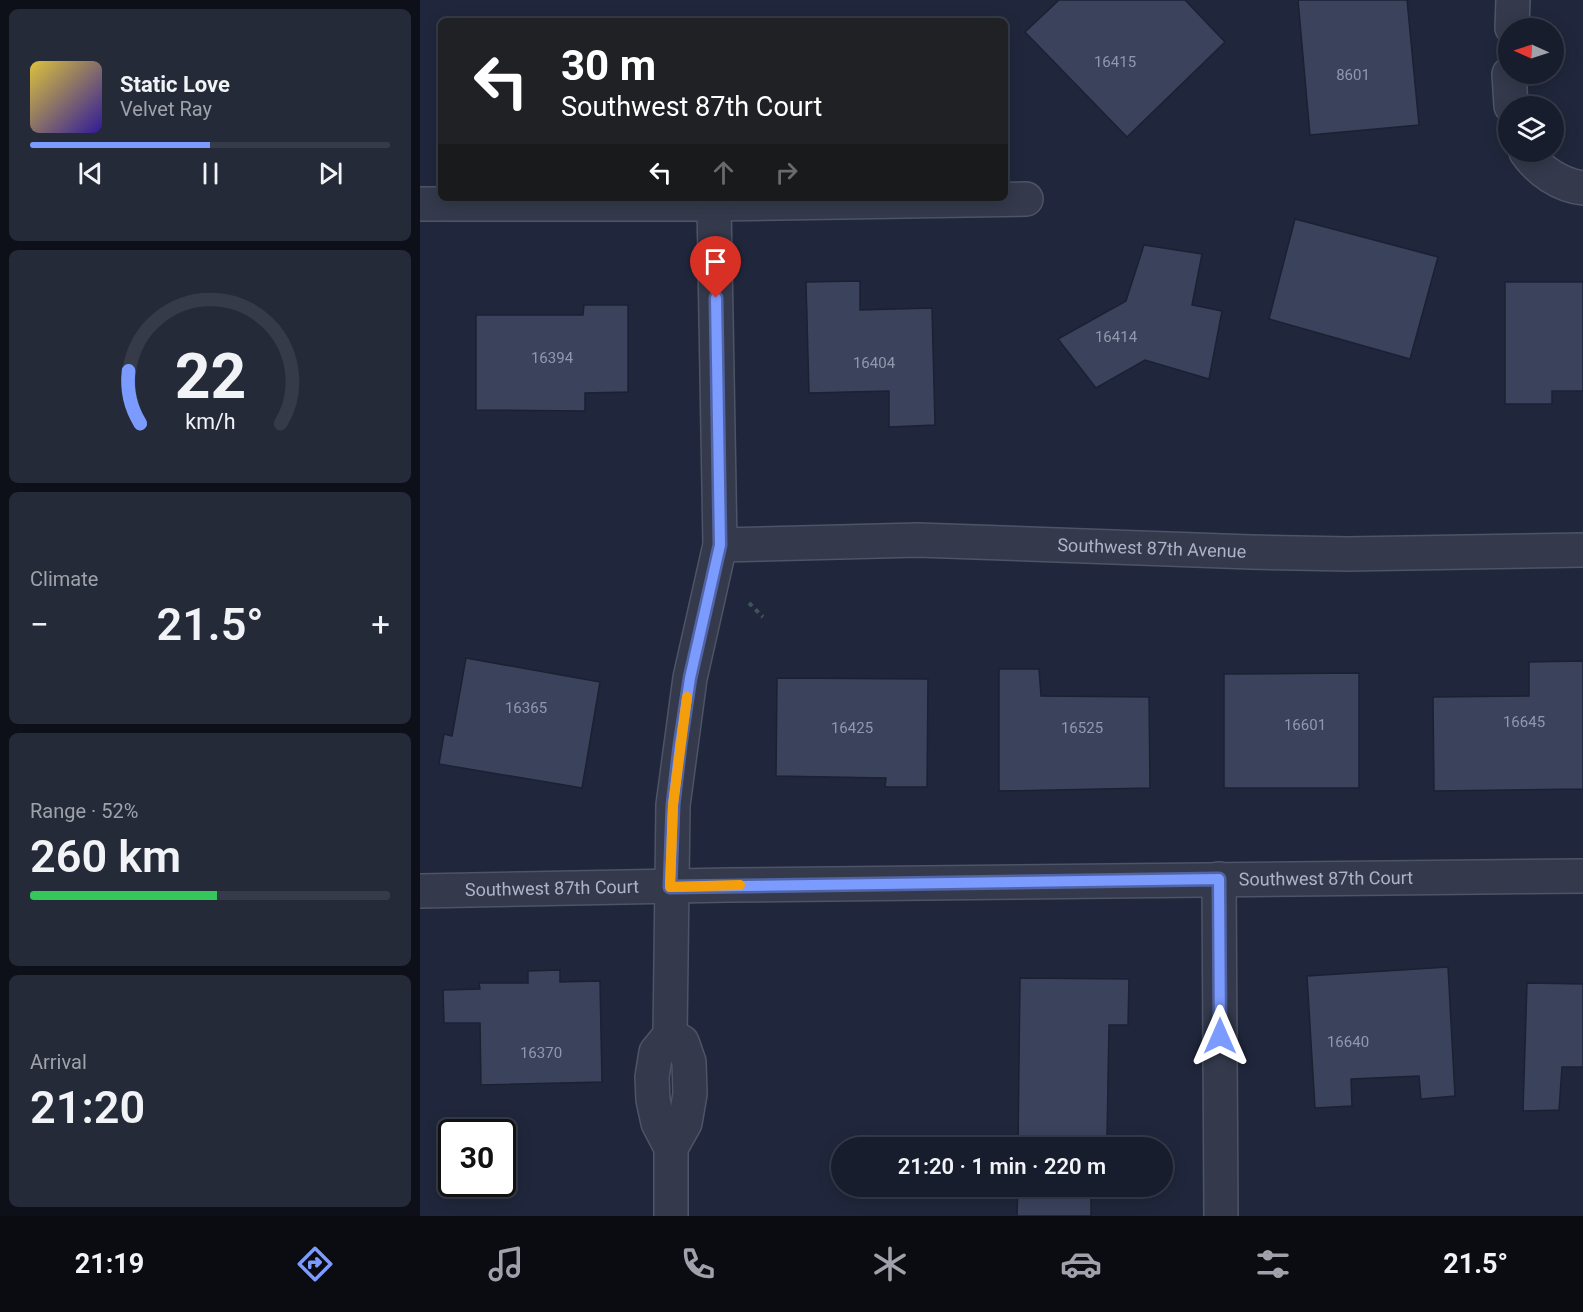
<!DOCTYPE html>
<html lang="en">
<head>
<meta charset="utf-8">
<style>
	body { margin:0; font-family:Roboto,sans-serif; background:#252a39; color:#f1f3f6; height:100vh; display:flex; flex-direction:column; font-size:22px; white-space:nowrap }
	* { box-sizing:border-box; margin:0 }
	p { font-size:20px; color:#9fa2aa }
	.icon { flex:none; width:33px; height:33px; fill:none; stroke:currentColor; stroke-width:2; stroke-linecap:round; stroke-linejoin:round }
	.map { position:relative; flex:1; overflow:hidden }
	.panel { display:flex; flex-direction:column; gap:9px; padding:9px; background:#0d1019; width:420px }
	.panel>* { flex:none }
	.banner { position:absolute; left:18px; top:18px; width:570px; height:183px; border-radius:9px; box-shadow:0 3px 15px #0003,0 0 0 2px #363b49; background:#202124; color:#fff; overflow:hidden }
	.needle { width:39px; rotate:273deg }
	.buttons { position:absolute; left:1078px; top:18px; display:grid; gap:12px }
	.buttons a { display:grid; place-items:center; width:66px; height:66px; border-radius:50%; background:#181d2d; box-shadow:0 3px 15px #0003,0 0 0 2px #363b49; font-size:30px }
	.speed { position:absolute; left:18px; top:1119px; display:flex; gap:12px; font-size:30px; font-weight:700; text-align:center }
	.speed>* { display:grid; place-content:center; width:78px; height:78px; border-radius:50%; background:#181d2d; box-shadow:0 3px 15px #0003,0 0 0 2px #363b49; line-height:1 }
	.speed .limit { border:3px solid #111; border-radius:9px; background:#fff; color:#111 }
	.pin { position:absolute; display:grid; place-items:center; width:51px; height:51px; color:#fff; margin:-62px -26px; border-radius:50% 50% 50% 0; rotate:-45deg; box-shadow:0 0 6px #0007 }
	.pin .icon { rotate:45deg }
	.me { position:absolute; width:66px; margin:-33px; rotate:0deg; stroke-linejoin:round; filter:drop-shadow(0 0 4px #0008) }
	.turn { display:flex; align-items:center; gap:21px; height:126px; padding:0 24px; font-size:27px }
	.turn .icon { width:78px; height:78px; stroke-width:2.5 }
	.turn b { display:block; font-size:42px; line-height:51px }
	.lanes { display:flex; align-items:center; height:57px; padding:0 24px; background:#0003; justify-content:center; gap:30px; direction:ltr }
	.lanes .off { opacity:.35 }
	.big { font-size:45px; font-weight:600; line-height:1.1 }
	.panel .widget { flex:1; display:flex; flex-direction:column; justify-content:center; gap:9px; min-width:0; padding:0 21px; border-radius:9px; background:#252a39 }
	.panel .dial { align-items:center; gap:0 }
	.dial svg { height:156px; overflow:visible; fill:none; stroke:#363b49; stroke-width:7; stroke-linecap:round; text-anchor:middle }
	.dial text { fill:#f1f3f6; stroke:none }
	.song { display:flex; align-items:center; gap:18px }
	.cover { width:72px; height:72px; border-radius:9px; background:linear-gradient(135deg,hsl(50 70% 55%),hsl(250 70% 35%)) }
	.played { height:6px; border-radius:3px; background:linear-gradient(90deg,#7c9bff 50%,#363b49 50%) }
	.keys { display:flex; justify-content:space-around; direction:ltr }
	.heat { display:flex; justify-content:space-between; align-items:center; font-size:33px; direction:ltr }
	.charge { height:9px; border-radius:4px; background:linear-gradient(90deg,#34c759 52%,#363b49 0) }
	.trip { position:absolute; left:411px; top:1137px; width:342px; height:60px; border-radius:30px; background:#181d2d; box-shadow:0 3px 15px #0003,0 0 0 2px #363b49; font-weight:600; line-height:60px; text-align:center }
	.tabs { display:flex; height:96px; justify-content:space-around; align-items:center; background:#0a0c12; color:#9fa2aa }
	.tabs .icon { width:42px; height:42px }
	.tabs .active { color:#7c9bff }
	.tabs b { font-size:27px; color:#f1f3f6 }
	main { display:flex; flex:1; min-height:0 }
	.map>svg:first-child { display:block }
</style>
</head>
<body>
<main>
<section class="panel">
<div class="widget">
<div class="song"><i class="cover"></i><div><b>Static Love</b><p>Velvet Ray</p></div></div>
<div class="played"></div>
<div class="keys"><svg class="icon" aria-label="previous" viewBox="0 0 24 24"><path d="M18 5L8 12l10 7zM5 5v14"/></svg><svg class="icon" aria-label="pause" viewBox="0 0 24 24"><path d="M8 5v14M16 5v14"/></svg><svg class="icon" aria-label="next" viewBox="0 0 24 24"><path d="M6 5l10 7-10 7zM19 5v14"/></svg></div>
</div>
<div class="widget dial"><svg viewBox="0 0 100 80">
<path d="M14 69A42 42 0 1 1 86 69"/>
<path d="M14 69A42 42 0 0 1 8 42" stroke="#7c9bff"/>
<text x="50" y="56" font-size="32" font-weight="700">22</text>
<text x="50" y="72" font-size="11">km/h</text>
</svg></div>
<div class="widget"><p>Climate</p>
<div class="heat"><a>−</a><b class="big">21.5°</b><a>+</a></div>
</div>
<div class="widget"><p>Range · 52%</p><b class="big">260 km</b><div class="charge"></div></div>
<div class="widget"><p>Arrival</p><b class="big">21:20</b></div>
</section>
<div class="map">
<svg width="1163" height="1216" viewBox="0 0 1163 1216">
	<rect width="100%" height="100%" fill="#20273c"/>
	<g fill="#3b435c" stroke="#1b2133" stroke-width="1.5">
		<polygon points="639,0 765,0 805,42 707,137 605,32"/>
		<polygon points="878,0 987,0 999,125 890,135"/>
		<polygon points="875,219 1018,257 990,359 849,319"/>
		<polygon points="724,245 782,254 772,305 802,311 789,379 725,360 676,388 638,339 706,301"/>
		<polygon points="440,281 440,310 512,308 515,425 469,427 469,391 389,393 386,282"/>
		<polygon points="1085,282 1163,282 1163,391 1132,391 1132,404 1085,404"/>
		<polygon points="164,305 208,305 208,392 165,393 165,411 56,410 56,315 163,315"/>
		<polygon points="46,658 180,682 162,788 19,764 24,734 32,736"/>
		<polygon points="1163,661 1163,789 1014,791 1013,697 1109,696 1109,662"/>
		<polygon points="579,669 619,669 621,696 729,697 730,788 579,791"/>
		<polygon points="939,673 939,788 804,788 804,674"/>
		<polygon points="357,678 508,679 507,787 465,787 466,778 356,776"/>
		<polygon points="1028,967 1035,1096 1001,1099 999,1076 931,1079 932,1106 895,1108 887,976"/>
		<polygon points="140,970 140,982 180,981 182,1082 61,1085 60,1023 24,1023 23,990 60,989 59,983 108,983 108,971"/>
		<polygon points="600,978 709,979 708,1025 689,1025 687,1137 671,1137 671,1148 598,1148"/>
		<polygon points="1107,983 1163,984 1163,1067 1142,1067 1139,1110 1103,1111"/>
		<polygon points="598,1186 671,1186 671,1216 597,1216"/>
	</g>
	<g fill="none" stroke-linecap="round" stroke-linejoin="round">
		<defs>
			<g id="street">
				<polyline points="1092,28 1093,0"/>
				<polyline points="1089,74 1091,106"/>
				<path d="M1106,152C1119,171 1140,185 1163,188"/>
				<polyline points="0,204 294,204 606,199"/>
				<path id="s1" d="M300,545L498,540L831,552L928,554L1163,550"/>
				<polyline points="799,879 801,1216"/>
				<path id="s2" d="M0,891L309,885L1163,876"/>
				<polyline points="250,1035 262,1042 269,1062 270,1094 265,1123 251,1148"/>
				<polyline points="251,1216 251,1148 238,1123 233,1100 232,1077 236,1052 250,1035 253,805 270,678 300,545 294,204"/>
			</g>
		</defs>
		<use href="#street" stroke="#4e5467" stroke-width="36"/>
		<polyline stroke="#3f535a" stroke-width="4" stroke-dasharray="4.5 4.5" stroke-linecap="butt" points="329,603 343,617"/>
		<use href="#street" stroke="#343a4c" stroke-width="33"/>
	</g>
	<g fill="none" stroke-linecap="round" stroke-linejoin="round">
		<defs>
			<polyline id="route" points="296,298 300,545 270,678 260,745 253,805 250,887 799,879 800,1036"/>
		</defs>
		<use href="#route" stroke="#5165a6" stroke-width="15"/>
		<use href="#route" stroke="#7c9bff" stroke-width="10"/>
		<polyline stroke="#f59e0b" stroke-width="10" points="267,697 253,805 250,887 320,885"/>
	</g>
	<g text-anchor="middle" stroke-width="6" stroke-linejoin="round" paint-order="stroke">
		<g font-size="15" fill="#9198ad">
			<text x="695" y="67">16415</text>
			<text x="933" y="80">8601</text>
			<text x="696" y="342">16414</text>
			<text x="132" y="363">16394</text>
			<text x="454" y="368">16404</text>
			<text x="106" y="713">16365</text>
			<text x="1104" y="727">16645</text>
			<text x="885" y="730">16601</text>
			<text x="432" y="733">16425</text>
			<text x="662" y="733">16525</text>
			<text x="928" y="1047">16640</text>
			<text x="121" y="1058">16370</text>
		</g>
		<g font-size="18" fill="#aeb4c8" stroke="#191f30">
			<text dy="6" stroke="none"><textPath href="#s1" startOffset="432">Southwest 87th Avenue</textPath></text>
			<text dy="6" stroke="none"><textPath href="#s2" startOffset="906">Southwest 87th Court</textPath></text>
			<text dy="6" stroke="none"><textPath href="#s2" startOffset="132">Southwest 87th Court</textPath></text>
		</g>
	</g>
</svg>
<div class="buttons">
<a><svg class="needle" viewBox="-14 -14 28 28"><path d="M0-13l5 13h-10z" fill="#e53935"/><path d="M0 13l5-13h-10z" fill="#9fa2aa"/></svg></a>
<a><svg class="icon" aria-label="layers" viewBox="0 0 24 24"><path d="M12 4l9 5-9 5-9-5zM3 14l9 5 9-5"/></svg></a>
</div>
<div class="speed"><div class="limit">30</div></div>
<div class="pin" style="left:296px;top:298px;background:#d93025"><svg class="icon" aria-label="arrive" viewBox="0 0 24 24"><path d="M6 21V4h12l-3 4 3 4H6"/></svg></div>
<svg class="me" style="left:800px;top:1036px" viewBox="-20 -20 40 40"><path d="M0-17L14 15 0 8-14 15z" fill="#7c9bff" stroke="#fff" stroke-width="4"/></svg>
<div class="trip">21:20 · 1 min · 220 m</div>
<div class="banner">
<div class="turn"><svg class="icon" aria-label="left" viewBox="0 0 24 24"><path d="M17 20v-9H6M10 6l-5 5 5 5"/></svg><div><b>30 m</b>Southwest 87th Court</div></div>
<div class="lanes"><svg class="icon" aria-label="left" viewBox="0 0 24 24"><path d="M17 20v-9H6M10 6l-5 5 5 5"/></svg><svg class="icon off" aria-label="ahead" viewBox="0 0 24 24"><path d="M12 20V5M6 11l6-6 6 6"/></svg><svg class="icon off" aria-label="right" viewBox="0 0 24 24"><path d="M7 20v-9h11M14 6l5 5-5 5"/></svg></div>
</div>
</div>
</main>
<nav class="tabs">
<b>21:19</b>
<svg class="icon active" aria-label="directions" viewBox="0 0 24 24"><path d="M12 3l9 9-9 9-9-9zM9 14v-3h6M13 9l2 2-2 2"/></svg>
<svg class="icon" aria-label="music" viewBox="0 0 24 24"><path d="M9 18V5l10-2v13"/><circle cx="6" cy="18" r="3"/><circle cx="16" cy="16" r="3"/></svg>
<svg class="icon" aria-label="phone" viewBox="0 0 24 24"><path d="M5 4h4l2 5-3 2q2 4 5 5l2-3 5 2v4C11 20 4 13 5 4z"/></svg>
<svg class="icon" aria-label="climate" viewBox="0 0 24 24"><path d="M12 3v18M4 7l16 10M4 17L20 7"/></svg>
<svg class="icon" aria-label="car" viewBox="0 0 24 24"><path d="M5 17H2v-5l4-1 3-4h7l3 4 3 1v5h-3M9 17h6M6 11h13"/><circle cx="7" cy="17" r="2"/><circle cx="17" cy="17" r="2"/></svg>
<svg class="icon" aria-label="filters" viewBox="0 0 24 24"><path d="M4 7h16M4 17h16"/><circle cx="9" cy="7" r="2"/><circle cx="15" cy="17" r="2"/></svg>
<b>21.5°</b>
</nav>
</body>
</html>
